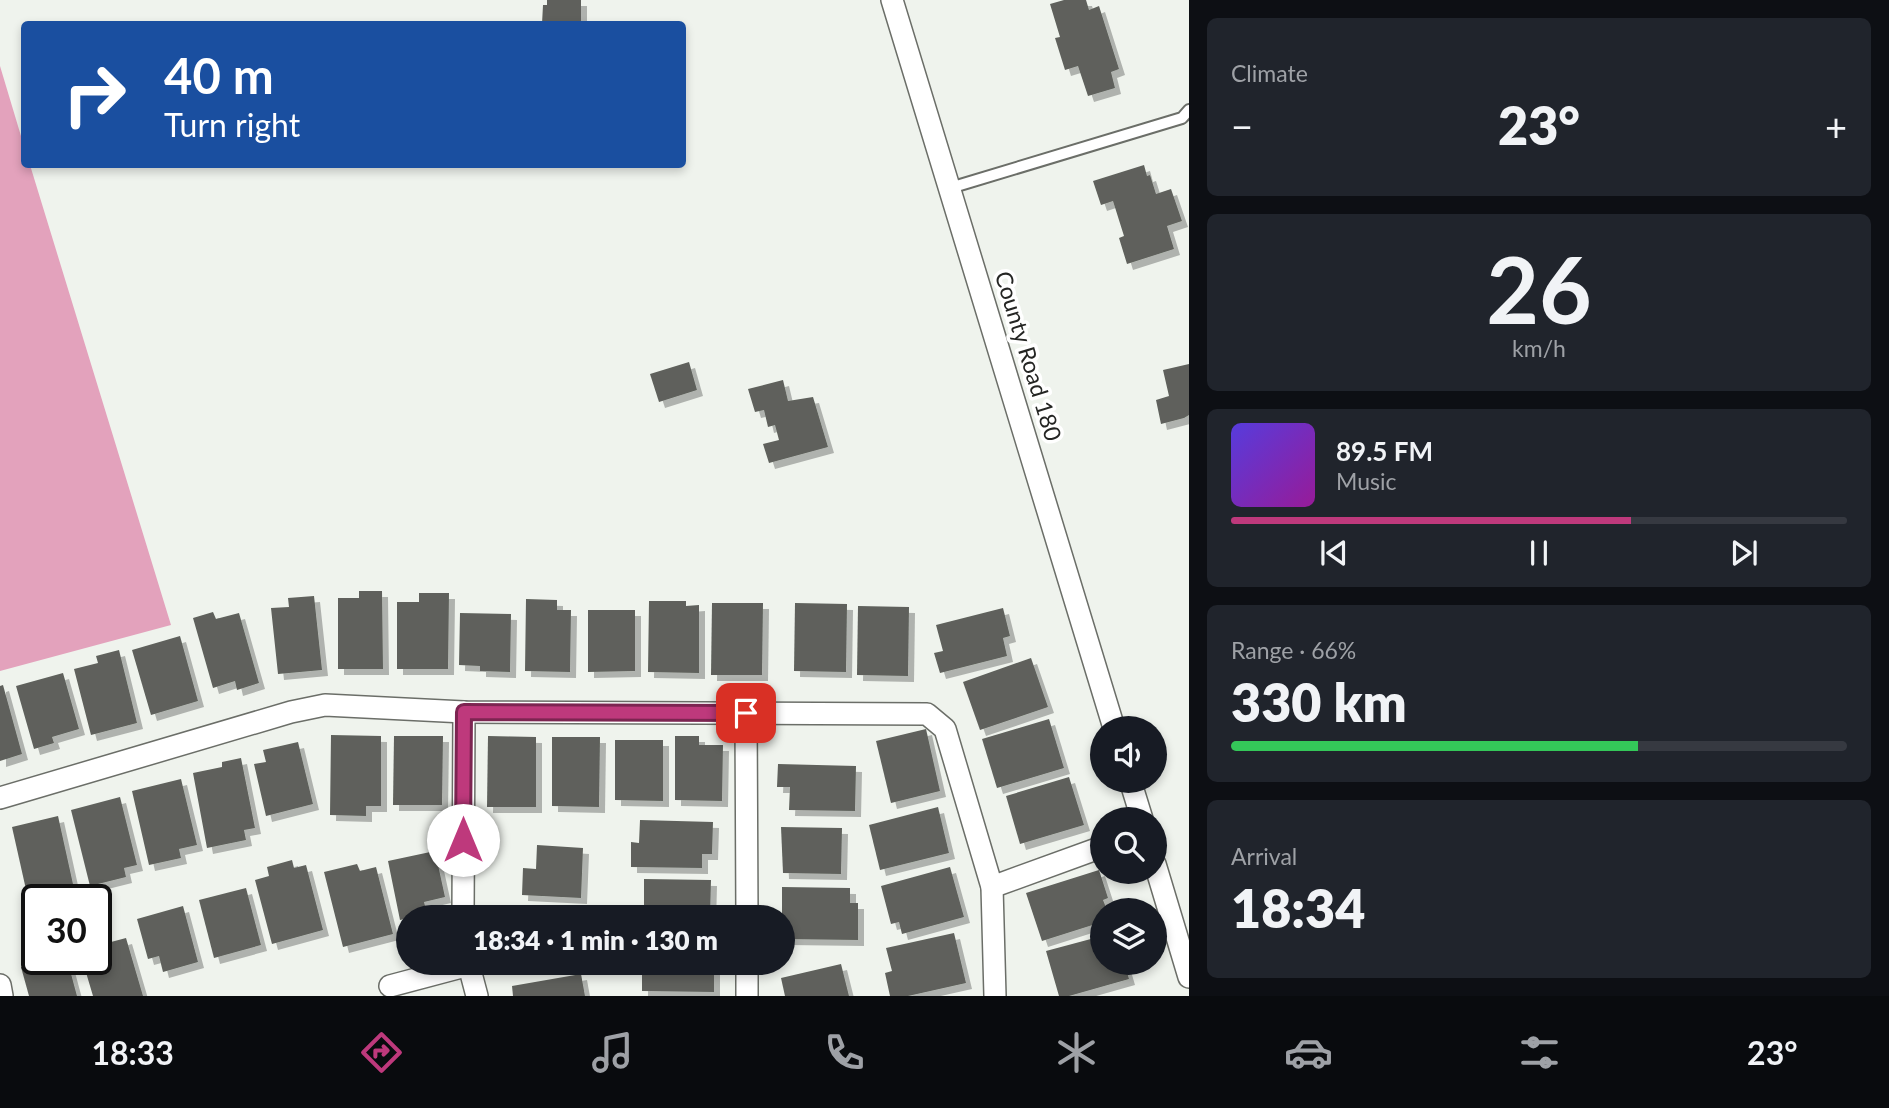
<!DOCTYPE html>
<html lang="en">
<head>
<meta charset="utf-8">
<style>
	body { margin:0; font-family:Lato,sans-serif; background:#20242c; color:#f1f3f6; height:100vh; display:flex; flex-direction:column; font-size:26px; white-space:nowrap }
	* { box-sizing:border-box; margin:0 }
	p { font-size:23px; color:#9ea1a6 }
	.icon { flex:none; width:38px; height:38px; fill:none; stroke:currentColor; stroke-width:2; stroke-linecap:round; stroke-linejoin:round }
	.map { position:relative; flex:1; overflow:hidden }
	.drawer { display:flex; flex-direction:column; gap:18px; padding:18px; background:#0d0f14; width:700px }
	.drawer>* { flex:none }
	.guide { position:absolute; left:21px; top:21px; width:665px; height:147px; border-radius:7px; box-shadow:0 4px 10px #0003; background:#1a4fa0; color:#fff; overflow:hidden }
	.fabs { position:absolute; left:1090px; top:716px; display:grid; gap:14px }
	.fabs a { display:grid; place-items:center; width:77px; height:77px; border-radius:50%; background:#171b24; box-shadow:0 4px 10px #0003; font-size:35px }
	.speed { position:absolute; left:21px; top:884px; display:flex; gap:14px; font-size:35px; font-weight:700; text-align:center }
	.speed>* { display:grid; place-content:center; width:91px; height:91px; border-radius:50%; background:#171b24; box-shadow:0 4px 10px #0003; line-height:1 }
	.speed .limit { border:4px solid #111; border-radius:10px; background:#fff; color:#111 }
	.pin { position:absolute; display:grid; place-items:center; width:60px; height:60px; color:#fff; margin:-30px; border-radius:14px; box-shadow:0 4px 10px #0006 }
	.me { position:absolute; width:77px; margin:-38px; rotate:0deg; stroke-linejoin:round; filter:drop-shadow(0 0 5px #0008) }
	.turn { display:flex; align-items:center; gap:24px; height:147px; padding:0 28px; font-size:32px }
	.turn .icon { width:91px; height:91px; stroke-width:2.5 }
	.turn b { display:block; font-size:49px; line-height:60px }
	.big { font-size:52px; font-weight:800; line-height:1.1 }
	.drawer .card { flex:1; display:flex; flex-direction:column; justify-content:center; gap:10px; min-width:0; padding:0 24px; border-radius:10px; background:#20242c }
	.drawer .dial { align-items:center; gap:0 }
	.dial b { font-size:91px; line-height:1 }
	.song { display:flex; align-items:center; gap:21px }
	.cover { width:84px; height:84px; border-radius:10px; background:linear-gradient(135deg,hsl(250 70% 55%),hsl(300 70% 35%)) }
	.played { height:7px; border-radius:4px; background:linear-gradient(90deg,#be397c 65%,#363941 65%) }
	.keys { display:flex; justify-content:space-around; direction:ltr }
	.heat { display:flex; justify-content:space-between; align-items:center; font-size:38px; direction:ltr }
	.charge { height:10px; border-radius:5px; background:linear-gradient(90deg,#34c759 66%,#363941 0) }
	.trip { position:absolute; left:396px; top:905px; width:399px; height:70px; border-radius:35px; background:#171b24; box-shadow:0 4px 10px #0003; font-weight:800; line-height:70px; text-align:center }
	.dock { display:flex; height:112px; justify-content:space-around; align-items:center; background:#090b0e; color:#9ea1a6 }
	.dock .icon { width:49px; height:49px }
	.dock .active { color:#be397c }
	.dock b { font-size:32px; color:#f1f3f6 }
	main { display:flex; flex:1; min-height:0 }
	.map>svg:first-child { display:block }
</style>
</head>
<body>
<main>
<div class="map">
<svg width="1189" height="996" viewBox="0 0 1189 996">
	<defs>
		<filter id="shadow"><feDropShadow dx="6" dy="6" stdDeviation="0" flood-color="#0004"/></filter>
	</defs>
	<rect width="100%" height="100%" fill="#eff3ed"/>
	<polygon fill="#e3a2bc" points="0,66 24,146 24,164 30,165 171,625 0,671"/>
	<g fill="#5e615b" filter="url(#shadow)">
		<polygon points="547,0 581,0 581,24 542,24 543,5 547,5"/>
		<polygon points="1064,0 1086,0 1089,10 1099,6 1119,69 1111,72 1115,88 1088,96 1078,66 1065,70 1055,38 1060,37 1050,4"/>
		<polygon points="1144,165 1147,176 1150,175 1156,194 1171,189 1182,221 1167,226 1174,249 1127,264 1119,238 1124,236 1113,201 1101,205 1093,181"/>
		<polygon points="689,362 697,390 659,402 650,374"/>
		<polygon points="1189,364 1189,415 1184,418 1161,424 1156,400 1169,396 1163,370"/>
		<polygon points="783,380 788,401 813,397 828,447 769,463 763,444 779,440 775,425 768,427 764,410 755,412 748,389"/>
		<polygon points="359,591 382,591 383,669 338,669 338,598 359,598"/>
		<polygon points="419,593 449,593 448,669 397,669 397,602 419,602"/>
		<polygon points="314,596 322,670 278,674 271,608 289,607 288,598"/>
		<polygon points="526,599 557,600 557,610 571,610 570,672 525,671"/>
		<polygon points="649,601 686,601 686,606 699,605 699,673 648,672"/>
		<polygon points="712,603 763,603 762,675 711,675"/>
		<polygon points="795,603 847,604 846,672 794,671"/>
		<polygon points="858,606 909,607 908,676 857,675"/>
		<polygon points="1003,608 1010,636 1003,638 1007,656 940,673 934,653 943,651 936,625"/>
		<polygon points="588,610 635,610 635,671 588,672"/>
		<polygon points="213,612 216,619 239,613 259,683 237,690 235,681 213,688 193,618"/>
		<polygon points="460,613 511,614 510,672 480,671 480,666 459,665"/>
		<polygon points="180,636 198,701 151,715 132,650"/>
		<polygon points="119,650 137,723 91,735 74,669 98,663 96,656"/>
		<polygon points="1031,658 1048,707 980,730 963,682"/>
		<polygon points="63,673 79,729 52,737 54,743 34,749 16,686"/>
		<polygon points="3,685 22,754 0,761 0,686"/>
		<polygon points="1049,719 1064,768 997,788 982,739"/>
		<polygon points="926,729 940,791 891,803 876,741"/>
		<polygon points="331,735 381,736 381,806 366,806 366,816 330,815"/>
		<polygon points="394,736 443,736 442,805 393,805"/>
		<polygon points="488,736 536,737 536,807 487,807"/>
		<polygon points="675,736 699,736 699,745 723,745 722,801 675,800"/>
		<polygon points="552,737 600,737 599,807 552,806"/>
		<polygon points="615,740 663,740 663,801 615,800"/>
		<polygon points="298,742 313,804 266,816 254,764 266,762 263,750"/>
		<polygon points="241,758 255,828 244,830 246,840 207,848 193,773 222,767 222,762"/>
		<polygon points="778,764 856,766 855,811 789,810 790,787 777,787"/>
		<polygon points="1069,777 1084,825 1020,844 1006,796"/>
		<polygon points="181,779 197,845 179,849 181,858 149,865 132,791"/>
		<polygon points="120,797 137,865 124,868 126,877 90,886 71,810"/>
		<polygon points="938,807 949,853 880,870 869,825"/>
		<polygon points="58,816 73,884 27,894 12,827"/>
		<polygon points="640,820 713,822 712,854 702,854 702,868 631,867 631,842 639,843"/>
		<polygon points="781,827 842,828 841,874 783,873"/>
		<polygon points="537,845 583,848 581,898 522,895 523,868 536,869"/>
		<polygon points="435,851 445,897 424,902 427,914 400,920 388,861"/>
		<polygon points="292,860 294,868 306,865 323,930 272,944 255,880 269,876 267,867"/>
		<polygon points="357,864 360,871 376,867 393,934 343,947 324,872"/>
		<polygon points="950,867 964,917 902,934 899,922 891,924 881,886"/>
		<polygon points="1099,870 1108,898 1103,900 1107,910 1102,910 1102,922 1042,941 1026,893"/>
		<polygon points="644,879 711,880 710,917 644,917"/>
		<polygon points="782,887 850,888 850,903 858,903 858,940 782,939"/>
		<polygon points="246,888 261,945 214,958 199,900"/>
		<polygon points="183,906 198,962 163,972 159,956 148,959 137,919"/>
		<polygon points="509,908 580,909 579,917 509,917"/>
		<polygon points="954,933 966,983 908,996 890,996 885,973 892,971 886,948"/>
		<polygon points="1102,936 1102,962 1124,962 1129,979 1069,996 1059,996 1046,951"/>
		<polygon points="126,938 143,996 93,996 82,959 96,959 96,946"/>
		<polygon points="52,959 67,959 77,996 29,996 21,967"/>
		<polygon points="642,962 714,962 714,992 642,991"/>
		<polygon points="841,964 849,996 785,996 781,978"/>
		<polygon points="581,974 585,996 513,996 512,986"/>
	</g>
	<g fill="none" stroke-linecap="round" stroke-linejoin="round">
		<defs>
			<polyline id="service" points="950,188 1182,118 1189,110"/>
			<g id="minor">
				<polyline points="892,0 1114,728"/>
				<polyline points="746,713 747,917"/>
				<polyline points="1130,780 1142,819"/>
				<polyline points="0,798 291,712 325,705 464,712 927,714 945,729 992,887 995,996"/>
				<polyline points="1155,864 1189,977"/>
				<polyline points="992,887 1102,847"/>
				<polyline points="463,917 464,712"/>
				<polyline points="468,962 477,996"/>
				<polyline points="747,962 747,996"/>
				<polyline points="0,985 2,996"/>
				<polyline points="390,986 469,965"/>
			</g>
		</defs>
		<use href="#service" stroke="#6b6e68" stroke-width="14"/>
		<use href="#minor" stroke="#6b6e68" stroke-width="24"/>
		<use href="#service" stroke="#fff" stroke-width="10"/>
		<use href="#minor" stroke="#fff" stroke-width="21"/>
	</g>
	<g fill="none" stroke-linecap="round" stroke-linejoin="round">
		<defs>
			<polyline id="route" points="463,840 464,712 746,713"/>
		</defs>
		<use href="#route" stroke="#7c2551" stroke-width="18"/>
		<use href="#route" stroke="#be397c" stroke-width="12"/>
	</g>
	<g text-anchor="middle" stroke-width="7" stroke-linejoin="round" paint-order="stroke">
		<g font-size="23" fill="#242523" stroke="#fff">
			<text transform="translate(1028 356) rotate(73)" y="8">County Road 180</text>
		</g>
	</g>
</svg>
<div class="fabs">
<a><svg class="icon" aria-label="sound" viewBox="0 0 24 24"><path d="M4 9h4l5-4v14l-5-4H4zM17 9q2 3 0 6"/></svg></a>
<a><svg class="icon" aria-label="search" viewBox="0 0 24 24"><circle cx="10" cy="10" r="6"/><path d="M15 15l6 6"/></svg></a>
<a><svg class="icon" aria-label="layers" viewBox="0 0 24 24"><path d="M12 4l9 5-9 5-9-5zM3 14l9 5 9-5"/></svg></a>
</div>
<div class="speed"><div class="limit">30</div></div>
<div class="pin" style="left:746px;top:713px;background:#d93025"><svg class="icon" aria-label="arrive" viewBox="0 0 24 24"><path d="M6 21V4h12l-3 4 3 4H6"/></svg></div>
<svg class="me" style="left:463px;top:840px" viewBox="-20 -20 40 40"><circle r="19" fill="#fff"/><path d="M0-13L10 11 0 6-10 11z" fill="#be397c"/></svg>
<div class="trip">18:34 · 1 min · 130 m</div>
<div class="guide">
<div class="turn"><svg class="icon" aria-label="right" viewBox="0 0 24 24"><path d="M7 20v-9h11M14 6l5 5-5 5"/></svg><div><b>40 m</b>Turn right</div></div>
</div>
</div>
<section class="drawer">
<div class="card"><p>Climate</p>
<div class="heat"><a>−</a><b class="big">23°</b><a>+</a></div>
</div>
<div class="card dial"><b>26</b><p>km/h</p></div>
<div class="card">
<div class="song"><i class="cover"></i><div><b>89.5 FM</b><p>Music</p></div></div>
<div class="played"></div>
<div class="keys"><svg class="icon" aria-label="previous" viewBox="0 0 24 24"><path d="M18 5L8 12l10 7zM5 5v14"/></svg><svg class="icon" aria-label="pause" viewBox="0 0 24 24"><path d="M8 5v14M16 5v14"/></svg><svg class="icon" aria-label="next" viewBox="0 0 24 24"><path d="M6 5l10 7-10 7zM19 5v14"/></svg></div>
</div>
<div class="card"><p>Range · 66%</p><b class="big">330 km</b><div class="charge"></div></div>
<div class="card"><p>Arrival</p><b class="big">18:34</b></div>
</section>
</main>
<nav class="dock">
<b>18:33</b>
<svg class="icon active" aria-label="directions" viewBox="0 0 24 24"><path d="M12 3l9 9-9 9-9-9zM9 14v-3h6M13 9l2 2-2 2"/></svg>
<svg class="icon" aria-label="music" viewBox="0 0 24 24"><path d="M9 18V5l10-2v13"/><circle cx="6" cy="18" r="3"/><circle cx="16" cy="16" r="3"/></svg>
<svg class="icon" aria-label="phone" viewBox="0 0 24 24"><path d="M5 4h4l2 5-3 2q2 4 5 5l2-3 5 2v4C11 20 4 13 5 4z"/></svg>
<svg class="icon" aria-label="climate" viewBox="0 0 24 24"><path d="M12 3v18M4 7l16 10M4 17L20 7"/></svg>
<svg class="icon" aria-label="car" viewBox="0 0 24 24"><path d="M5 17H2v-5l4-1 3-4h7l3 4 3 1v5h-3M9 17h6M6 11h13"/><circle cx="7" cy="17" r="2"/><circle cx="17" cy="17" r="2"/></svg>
<svg class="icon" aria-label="filters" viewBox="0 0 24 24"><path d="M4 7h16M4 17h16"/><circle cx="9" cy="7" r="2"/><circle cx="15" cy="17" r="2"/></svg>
<b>23°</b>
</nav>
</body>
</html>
